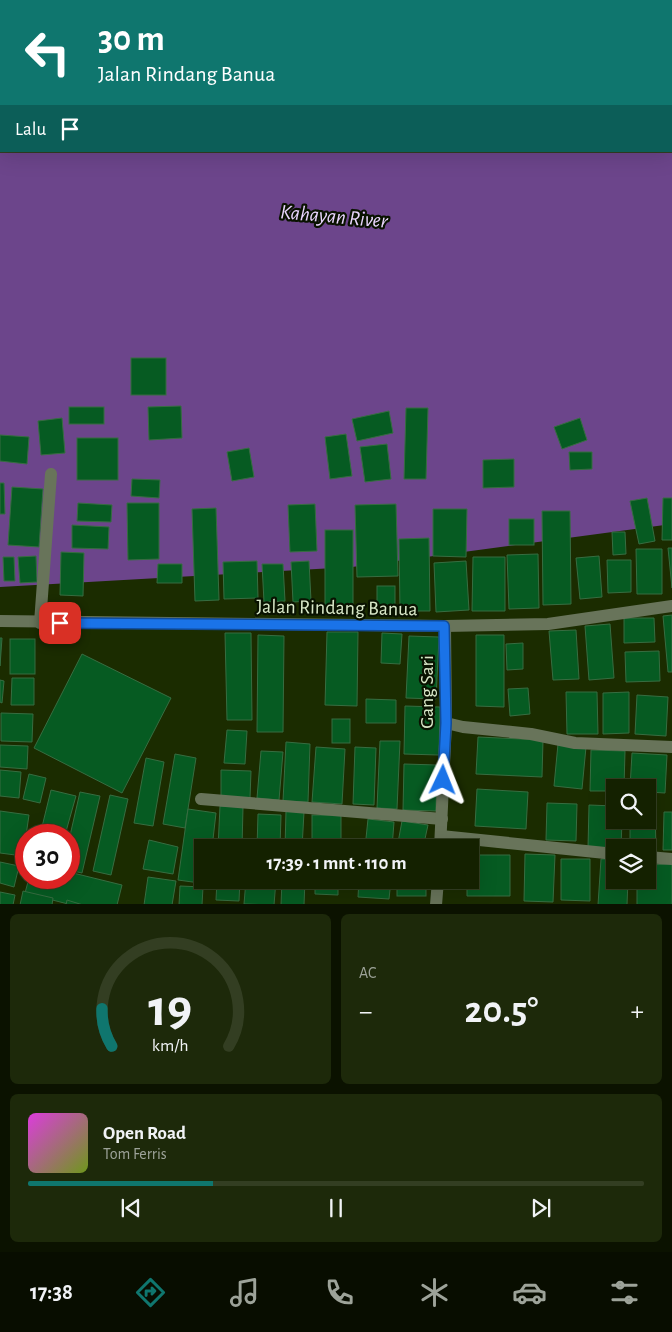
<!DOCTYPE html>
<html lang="id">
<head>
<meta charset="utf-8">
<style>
	body { margin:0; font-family:"Alegreya Sans",sans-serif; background:#1d290a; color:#f1f3f6; height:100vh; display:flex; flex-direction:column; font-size:19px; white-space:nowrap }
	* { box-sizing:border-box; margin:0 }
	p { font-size:16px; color:#9da399 }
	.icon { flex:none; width:28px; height:28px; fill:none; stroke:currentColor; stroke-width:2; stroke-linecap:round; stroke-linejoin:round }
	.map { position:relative; height:904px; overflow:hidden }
	.panel { display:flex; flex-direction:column; gap:10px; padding:10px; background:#0b1200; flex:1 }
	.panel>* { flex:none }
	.hud { position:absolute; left:0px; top:0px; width:672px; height:152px; box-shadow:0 5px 20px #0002,0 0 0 1px #333e22; background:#0f766e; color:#fff; overflow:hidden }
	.buttons { position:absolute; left:606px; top:779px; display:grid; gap:10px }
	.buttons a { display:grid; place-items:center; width:50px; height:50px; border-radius:0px; background:#142100; box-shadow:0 5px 20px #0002,0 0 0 1px #333e22; font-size:25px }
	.speed { position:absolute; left:15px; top:824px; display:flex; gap:10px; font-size:25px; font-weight:700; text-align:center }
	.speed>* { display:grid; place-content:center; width:65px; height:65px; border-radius:50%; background:#142100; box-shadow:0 5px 20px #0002,0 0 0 1px #333e22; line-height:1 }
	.speed .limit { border:8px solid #d22; background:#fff; color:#111 }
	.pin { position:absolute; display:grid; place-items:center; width:42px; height:42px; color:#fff; margin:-21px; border-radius:10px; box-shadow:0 2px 8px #0006 }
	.me { position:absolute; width:55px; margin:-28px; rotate:2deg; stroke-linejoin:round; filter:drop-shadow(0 0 4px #0008) }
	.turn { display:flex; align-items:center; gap:18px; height:105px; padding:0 15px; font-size:22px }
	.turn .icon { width:65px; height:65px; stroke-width:2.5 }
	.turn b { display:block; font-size:35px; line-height:42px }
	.then { display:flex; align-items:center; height:48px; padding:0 15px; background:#0003; gap:10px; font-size:19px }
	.big { font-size:38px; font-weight:600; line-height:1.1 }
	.panel .tile { flex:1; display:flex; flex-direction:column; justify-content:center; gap:8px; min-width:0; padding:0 18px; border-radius:8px; background:#1d290a }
	.panel .dial { align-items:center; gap:0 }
	.dial svg { height:130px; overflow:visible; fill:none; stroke:#333e22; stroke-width:7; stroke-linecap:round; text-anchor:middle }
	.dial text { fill:#f1f3f6; stroke:none }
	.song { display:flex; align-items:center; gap:15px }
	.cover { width:60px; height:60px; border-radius:8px; background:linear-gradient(135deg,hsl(300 70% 55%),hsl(80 70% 35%)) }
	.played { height:5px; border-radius:2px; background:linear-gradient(90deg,#0f766e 30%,#333e22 30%) }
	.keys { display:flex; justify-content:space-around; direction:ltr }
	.heat { display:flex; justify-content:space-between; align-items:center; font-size:28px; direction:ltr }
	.panel .tiles { flex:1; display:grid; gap:10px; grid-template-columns:1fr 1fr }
	.tile:last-child { grid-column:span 2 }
	.trip { position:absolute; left:194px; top:839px; width:285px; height:50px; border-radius:0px; background:#142100; box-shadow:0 5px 20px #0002,0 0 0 1px #333e22; font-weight:600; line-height:50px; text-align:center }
	.dock { display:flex; height:80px; justify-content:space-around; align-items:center; background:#080d00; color:#9da399 }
	.dock .icon { width:35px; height:35px }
	.dock .selected { color:#0f766e }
	.dock b { font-size:22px; color:#f1f3f6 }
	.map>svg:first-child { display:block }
</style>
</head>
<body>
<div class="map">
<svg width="672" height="905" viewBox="0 0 672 905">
	<rect width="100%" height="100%" fill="#1b2c00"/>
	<path fill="#6c458b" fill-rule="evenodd" d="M0,0H672V524L352,567L0,587ZM1,1H671V151H1Z"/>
	<g fill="#065b22" stroke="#376d41">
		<polygon points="288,0 327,0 288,1"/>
		<polygon points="363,0 403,0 363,1"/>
		<rect x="480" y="0" width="21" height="1"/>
		<rect x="507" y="0" width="31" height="1"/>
		<rect x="619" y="0" width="36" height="1"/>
		<polygon points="665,0 672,0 672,21 671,1"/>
		<rect x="131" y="358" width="35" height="37"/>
		<polygon points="181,406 182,438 149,440 148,407"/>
		<rect x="69" y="407" width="35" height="17"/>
		<polygon points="406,408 428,408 426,479 404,479"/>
		<polygon points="389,411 393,433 357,441 352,419"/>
		<polygon points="62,418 65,453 41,455 38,421"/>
		<polygon points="580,418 587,440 562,449 554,427"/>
		<polygon points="346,434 352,476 330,479 325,437"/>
		<polygon points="0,435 29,437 27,464 0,461"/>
		<rect x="77" y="438" width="41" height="42"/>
		<polygon points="387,444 391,479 365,482 360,447"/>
		<polygon points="249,448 254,477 232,481 227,452"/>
		<polygon points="569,452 592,452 592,469 570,470"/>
		<polygon points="514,459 514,487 483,488 483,460"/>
		<polygon points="132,479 160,480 159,498 131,496"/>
		<polygon points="0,483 4,483 5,514 0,514"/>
		<polygon points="12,487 43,489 39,547 8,545"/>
		<polygon points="647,498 655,541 639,544 630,501"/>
		<polygon points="663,498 672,498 672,540 662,540"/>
		<polygon points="78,503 112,505 111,522 77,521"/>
		<polygon points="127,503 159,503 159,559 128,560"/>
		<polygon points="315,504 317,551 290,552 288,505"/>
		<polygon points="396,504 398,576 357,577 355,505"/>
		<polygon points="216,508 219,600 195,601 192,509"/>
		<polygon points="433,509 467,509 466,557 433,556"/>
		<polygon points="542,511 570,511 571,604 543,605"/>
		<rect x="509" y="519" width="25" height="26"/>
		<polygon points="72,525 109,527 108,549 72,548"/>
		<rect x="325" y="530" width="28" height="81"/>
		<polygon points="612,532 625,532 626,554 613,555"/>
		<polygon points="429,538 430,611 400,611 399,539"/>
		<polygon points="668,548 672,548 672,588"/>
		<polygon points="636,549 662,549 662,594 637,594"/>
		<polygon points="61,552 84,553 83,596 60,595"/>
		<polygon points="538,554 539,608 509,609 507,555"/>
		<polygon points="36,556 37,582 20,583 18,557"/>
		<polygon points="599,556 602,597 580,599 576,558"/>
		<polygon points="3,557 14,557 15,581 4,581"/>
		<polygon points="473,557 505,557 505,611 472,611"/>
		<polygon points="607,560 631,560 631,592 608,593"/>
		<polygon points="257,561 258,598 224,599 223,562"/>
		<polygon points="309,561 311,601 293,602 291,562"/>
		<polygon points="466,561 469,610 436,612 434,563"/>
		<polygon points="158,564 182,564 182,583 157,583"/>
		<polygon points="262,564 283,564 285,601 264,602"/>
		<rect x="377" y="586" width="18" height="24"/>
		<polygon points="672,615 672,672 668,672 663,616"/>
		<polygon points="624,618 654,618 655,642 624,643"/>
		<polygon points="610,624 614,678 589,680 585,626"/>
		<polygon points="576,630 579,679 553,680 549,631"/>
		<polygon points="327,632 358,632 357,706 325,705"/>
		<polygon points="225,633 251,633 252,720 227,720"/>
		<polygon points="382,633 402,634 400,664 381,663"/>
		<polygon points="258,635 284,636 283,732 257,732"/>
		<polygon points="476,635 504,635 504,707 476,706"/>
		<polygon points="409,636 439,637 436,699 406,698"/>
		<polygon points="0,638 2,638 0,666"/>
		<rect x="10" y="639" width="25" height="35"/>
		<polygon points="523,643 523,669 507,670 506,644"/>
		<polygon points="659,651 660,681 626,682 625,652"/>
		<polygon points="82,654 171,698 122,793 34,748"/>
		<polygon points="12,678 34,678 34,705 11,705"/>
		<polygon points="0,680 4,681 2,703 0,702"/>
		<polygon points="528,688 530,714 510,716 508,689"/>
		<polygon points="566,692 597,692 598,734 567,734"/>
		<polygon points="629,692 629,733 603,734 603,693"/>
		<polygon points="637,695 668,697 666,736 635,734"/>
		<polygon points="366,699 396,700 396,723 366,723"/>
		<polygon points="405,706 440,707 439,755 404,754"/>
		<polygon points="1,713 33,714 32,742 1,741"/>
		<rect x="332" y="719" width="18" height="24"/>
		<polygon points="227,730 247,731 245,764 224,763"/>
		<polygon points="478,737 543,740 542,777 476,774"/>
		<polygon points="380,741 400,741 397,809 377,808"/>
		<polygon points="286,742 310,744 308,802 283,801"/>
		<polygon points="558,744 586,747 582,789 554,786"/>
		<polygon points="0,745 28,746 27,769 0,767"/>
		<polygon points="316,747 345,749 342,804 312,802"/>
		<polygon points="355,747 376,748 374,805 353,804"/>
		<polygon points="591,750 625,751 624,788 615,788 615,791 590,791"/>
		<polygon points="261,751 283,752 279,800 257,798"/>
		<polygon points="632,753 667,755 665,793 648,792 648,788 630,788"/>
		<polygon points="175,754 196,758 185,828 163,824"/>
		<polygon points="146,758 164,762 153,826 134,823"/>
		<polygon points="404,764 437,765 436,811 403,810"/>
		<polygon points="0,770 21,772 19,798 0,796"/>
		<polygon points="221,770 251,771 250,798 221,798"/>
		<polygon points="29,774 46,778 40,803 23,799"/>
		<polygon points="477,789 528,792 526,829 475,826"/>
		<polygon points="51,790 76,796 65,835 40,835"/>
		<polygon points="80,792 100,796 82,873 69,870 69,840"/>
		<polygon points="110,795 128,799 111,875 93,871"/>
		<polygon points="547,803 577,804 576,841 546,840"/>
		<polygon points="589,805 615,806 615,820 622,820 621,848 588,848"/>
		<polygon points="220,806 243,807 242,848 218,848"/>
		<polygon points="648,807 655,807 656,849 630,848 630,820 648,820"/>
		<polygon points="188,809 216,813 212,848 202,848 202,880 207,880 207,884 178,880"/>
		<polygon points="0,811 29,815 23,856 0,853"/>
		<polygon points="286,811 304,812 302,848 285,848"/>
		<polygon points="664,812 672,812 672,850 663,850"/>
		<polygon points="258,814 281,815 280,848 257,848"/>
		<rect x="312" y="815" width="29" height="27"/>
		<polygon points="368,819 394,822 392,848 365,848"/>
		<polygon points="402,821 428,825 423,848 397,848"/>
		<polygon points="149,840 178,847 173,874 143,869"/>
		<polygon points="525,854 555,855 553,902 524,901"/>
		<polygon points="470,855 510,855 510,896 467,896 467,880 470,880"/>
		<polygon points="561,859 590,859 590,901 561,900"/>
		<polygon points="601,859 615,859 615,880 628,880 627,905 598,905"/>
		<polygon points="0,862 19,866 14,887 0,883"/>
		<polygon points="672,864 672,905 637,905 637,880 648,880 648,865"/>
		<polygon points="69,872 122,885 117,905 72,905 25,893 29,878 69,878"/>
		<polygon points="148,877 176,881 172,905 144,905"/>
		<polygon points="217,880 240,880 239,901 216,900"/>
		<polygon points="246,880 276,880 274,905 244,904"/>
		<polygon points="282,880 305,880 304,905 281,905"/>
		<polygon points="315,880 338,880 338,895 315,894"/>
		<polygon points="359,880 391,880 389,899 358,897"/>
		<rect x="397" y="880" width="29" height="16"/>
		<polygon points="180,886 203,887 202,905 179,905"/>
		<polygon points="23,891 53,898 52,905 20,905"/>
		<polygon points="0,892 15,895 13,905 0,905"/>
		<polygon points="67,900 83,905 66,905"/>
	</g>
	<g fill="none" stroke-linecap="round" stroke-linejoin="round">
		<g stroke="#68745a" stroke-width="12">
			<polyline points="0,621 445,626 548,624 672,606"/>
			<polyline points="40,623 51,474"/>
			<polyline points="446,723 463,727 531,734 575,743 672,747"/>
			<polyline points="201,799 442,819"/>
			<polyline points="441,836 615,854"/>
			<polyline points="440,848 446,723 445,626"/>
			<polyline points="648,857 672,859"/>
			<polyline points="436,905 438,880"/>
		</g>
	</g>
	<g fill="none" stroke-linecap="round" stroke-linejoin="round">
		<defs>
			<polyline id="route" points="60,623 444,626 446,723 443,780"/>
		</defs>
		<use href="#route" stroke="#114b97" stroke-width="12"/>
		<use href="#route" stroke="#1a73e8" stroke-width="9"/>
	</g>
	<g text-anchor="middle" stroke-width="4.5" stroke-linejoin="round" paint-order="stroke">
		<g font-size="20" fill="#d9e8c8" stroke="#091200">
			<text transform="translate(337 607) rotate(1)" y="7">Jalan Rindang Banua</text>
			<text transform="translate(426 692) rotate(-90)" y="7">Gang Sari</text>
		</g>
		<g font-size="21" font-style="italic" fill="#ead6fe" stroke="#091200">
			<text transform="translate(334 216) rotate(5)" y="7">Kahayan River</text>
		</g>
	</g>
</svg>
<div class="buttons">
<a><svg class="icon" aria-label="search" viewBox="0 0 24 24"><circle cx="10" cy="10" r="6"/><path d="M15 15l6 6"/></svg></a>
<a><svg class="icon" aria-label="layers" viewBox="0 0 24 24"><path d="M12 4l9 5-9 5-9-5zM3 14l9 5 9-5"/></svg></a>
</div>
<div class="speed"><div class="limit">30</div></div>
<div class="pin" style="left:60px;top:623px;background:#d93025"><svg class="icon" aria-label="arrive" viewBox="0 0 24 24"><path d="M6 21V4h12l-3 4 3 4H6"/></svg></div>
<svg class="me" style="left:443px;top:780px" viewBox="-20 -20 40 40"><path d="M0-17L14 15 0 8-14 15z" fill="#1a73e8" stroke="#fff" stroke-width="4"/></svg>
<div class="trip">17:39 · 1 mnt · 110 m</div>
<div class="hud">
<div class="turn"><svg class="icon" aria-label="left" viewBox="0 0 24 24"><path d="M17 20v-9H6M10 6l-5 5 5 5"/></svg><div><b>30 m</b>Jalan Rindang Banua</div></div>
<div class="then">Lalu<svg class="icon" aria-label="arrive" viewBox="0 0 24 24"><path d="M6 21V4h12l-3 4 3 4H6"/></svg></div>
</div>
</div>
<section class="panel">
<div class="tiles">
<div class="tile dial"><svg viewBox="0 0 100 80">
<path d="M14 69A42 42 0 1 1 86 69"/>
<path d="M14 69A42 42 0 0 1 8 46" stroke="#0f766e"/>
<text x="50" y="56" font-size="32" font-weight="700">19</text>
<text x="50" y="72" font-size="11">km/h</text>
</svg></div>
<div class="tile"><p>AC</p>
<div class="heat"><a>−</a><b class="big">20.5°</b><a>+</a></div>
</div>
<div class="tile">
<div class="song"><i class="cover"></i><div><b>Open Road</b><p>Tom Ferris</p></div></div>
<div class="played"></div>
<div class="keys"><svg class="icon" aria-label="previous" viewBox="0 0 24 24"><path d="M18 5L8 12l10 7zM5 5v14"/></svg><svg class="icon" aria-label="pause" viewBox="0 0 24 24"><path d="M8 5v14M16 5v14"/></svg><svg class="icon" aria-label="next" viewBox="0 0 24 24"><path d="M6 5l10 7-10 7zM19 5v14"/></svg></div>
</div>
</div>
</section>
<nav class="dock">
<b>17:38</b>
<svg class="icon selected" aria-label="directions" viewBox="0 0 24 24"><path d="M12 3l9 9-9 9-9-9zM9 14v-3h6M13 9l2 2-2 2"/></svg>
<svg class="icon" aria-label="music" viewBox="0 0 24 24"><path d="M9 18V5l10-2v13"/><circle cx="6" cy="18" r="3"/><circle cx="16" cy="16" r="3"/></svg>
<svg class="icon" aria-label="phone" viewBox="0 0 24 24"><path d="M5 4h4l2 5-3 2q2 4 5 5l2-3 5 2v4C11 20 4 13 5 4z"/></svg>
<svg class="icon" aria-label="climate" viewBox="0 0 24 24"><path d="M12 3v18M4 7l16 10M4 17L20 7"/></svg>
<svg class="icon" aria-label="car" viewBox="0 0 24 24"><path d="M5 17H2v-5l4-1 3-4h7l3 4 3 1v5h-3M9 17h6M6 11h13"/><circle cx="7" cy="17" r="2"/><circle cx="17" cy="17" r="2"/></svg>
<svg class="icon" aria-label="filters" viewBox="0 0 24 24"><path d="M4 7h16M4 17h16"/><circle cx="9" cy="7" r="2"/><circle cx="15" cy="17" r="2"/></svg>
</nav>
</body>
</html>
